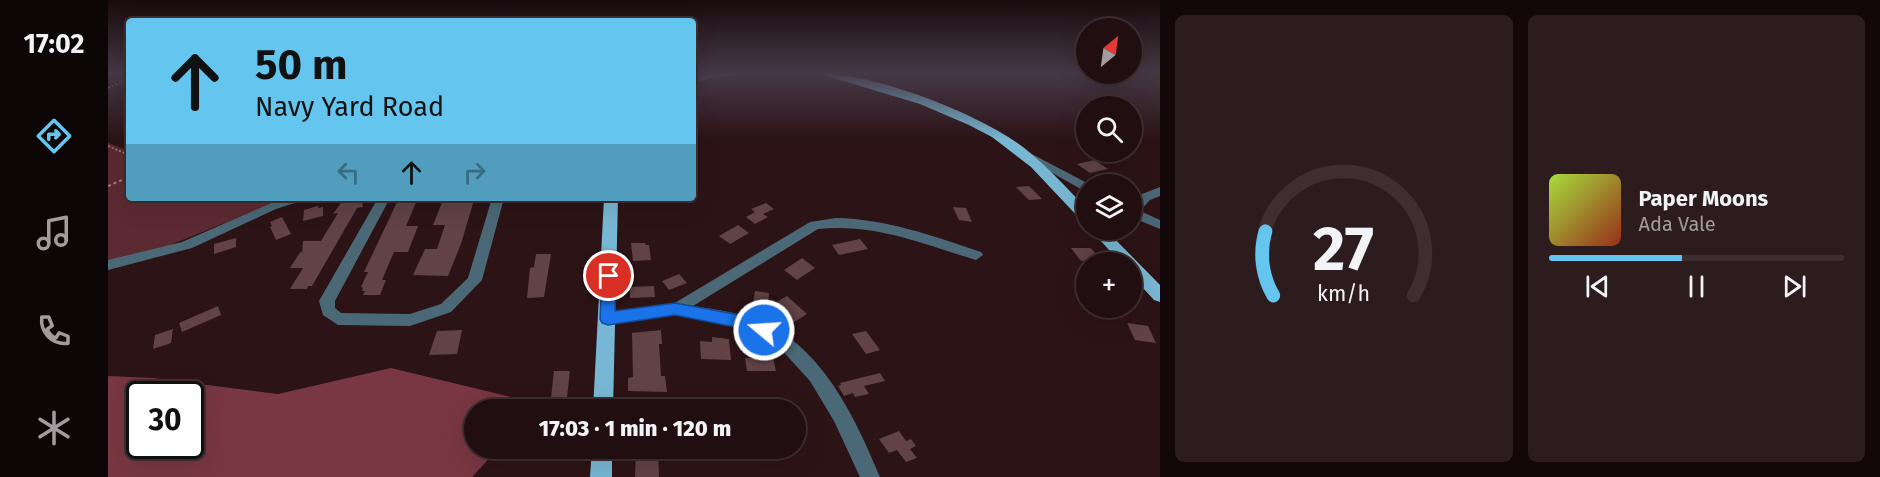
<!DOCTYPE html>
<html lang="en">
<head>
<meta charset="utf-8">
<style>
	body { margin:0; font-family:"Fira Sans",sans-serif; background:#2d1c1e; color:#f1f3f6; height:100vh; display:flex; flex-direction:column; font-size:22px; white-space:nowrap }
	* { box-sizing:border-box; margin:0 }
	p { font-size:20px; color:#a29c9f }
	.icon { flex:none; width:33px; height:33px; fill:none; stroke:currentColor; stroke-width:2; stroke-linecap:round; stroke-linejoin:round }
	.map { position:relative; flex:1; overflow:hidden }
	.side { display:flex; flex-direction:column; gap:15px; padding:15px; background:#120809; width:720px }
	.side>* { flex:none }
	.guide { position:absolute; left:18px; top:18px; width:570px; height:183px; border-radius:6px; box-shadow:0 6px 24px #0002,0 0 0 2px #3e2e30; background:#64c5ee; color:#111; overflow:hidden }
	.needle { width:39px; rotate:29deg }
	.buttons { position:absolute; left:968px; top:18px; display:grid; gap:12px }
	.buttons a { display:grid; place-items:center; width:66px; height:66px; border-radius:50%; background:#210e10; box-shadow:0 6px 24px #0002,0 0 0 2px #3e2e30; font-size:30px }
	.speed { position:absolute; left:18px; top:381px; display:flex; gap:12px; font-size:30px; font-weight:700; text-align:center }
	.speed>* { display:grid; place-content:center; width:78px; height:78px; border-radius:50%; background:#210e10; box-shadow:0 6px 24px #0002,0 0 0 2px #3e2e30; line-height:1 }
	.speed .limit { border:3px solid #111; border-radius:9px; background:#fff; color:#111 }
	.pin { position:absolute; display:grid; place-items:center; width:51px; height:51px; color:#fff; margin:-26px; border:3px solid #fff; border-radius:50%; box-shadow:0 2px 6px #0007 }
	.me { position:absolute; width:66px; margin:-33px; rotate:288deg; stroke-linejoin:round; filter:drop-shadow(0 0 4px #0008) }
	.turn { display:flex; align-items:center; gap:21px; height:126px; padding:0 30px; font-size:27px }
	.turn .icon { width:78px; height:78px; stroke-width:2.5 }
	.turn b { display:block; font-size:42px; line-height:51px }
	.lanes { display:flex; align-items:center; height:57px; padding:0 30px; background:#0003; justify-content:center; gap:30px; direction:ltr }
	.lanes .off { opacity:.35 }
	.side .widget { flex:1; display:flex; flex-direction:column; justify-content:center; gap:9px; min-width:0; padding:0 21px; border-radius:9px; background:#2d1c1e }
	.side .dial { align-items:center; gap:0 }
	.dial svg { height:156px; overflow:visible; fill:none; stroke:#3e2e30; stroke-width:7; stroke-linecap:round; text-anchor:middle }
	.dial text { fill:#f1f3f6; stroke:none }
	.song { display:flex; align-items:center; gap:18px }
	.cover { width:72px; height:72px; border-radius:9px; background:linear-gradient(135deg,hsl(80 70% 55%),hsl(10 70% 35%)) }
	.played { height:6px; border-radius:3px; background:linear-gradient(90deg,#64c5ee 45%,#3e2e30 45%) }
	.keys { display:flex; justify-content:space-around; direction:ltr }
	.side .tiles { flex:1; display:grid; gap:15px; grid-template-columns:repeat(2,1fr) }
	.trip { position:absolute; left:356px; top:399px; width:342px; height:60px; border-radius:30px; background:#210e10; box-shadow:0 6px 24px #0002,0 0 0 2px #3e2e30; font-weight:800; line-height:60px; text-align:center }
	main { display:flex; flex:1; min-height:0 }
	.tabs { display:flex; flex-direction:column; width:108px; justify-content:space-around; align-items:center; background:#0d0606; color:#a29c9f }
	.tabs .icon { width:42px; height:42px }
	.tabs .active { color:#64c5ee }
	.tabs b { font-size:27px; color:#f1f3f6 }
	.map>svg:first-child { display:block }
</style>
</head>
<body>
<main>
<nav class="tabs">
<b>17:02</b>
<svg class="icon active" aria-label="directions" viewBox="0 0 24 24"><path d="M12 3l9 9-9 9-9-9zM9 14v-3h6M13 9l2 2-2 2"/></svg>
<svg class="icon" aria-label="music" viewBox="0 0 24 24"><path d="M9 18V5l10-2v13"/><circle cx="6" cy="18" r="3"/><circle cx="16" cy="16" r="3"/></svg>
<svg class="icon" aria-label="phone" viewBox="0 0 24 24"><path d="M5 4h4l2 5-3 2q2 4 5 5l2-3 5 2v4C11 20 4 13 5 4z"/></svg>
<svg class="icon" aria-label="climate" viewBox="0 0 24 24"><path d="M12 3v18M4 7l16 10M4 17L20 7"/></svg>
</nav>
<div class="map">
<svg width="1052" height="477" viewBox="0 0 1052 477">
	<rect width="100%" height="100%" fill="#2c1316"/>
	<polygon fill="#5c2a31" points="0,143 21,151 21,198 173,200 62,245 0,262"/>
	<path fill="#783741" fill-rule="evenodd" d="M283,368L415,400L411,409L366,410V448L390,449L364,477H0V376L45,378L170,394ZM32,394H82V446H32Z"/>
	<g fill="#614245">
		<polygon points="987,160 1000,169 982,173 969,164"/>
		<polygon points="921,186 934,199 921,200 908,187"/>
		<polygon points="291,198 310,198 298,226 310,226 300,252 286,252 274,280 278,280 272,295 255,295 257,291 254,291 255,288 253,287 260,272 256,272"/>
		<polygon points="235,200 249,200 247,202 254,202 255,207 249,208 204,286 200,286 199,289 182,289 195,268 182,268 193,251 194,254 195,241 213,241 230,213 225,214"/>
		<polygon points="335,200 366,200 353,244 340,276 305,275 317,249 329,249 337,225 325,225"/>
		<polygon points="658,203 666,209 655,214 660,217 647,224 638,217 647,212 643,209"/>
		<polygon points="210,206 210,208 215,207 215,216 195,221 196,210"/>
		<polygon points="845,207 858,208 864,222 851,220"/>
		<polygon points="174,217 183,234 168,240 162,227 164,226 162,222"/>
		<polygon points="630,225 641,233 622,244 611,236"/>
		<polygon points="128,238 128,247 106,254 106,244"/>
		<polygon points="752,239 760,249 731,255 724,245"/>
		<polygon points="523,243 537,243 538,245 541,245 543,260 525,261"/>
		<polygon points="963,248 983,248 990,257 984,257 987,261 973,261"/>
		<polygon points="428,254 443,254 436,297 419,298 422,268 426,267"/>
		<polygon points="694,258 707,268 689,280 676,270"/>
		<polygon points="571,274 579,283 561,290 554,281"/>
		<polygon points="546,286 547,297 522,298 522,287"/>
		<polygon points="647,291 661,293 660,307 679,296 699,314 678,327 653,304 645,303"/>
		<polygon points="110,306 113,315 74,332 71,323"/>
		<polygon points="1019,323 1040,326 1048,343 1027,340"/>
		<polygon points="65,329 63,343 45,349 47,335"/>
		<polygon points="354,330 349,354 321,355 329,331"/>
		<polygon points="553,330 554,344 551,344 553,376 557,376 559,392 520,391 520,378 525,377 524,333"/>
		<polygon points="758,331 772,350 758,354 744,334"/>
		<polygon points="604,337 621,339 623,360 593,359 592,341 604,342"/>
		<polygon points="637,358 665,358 668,371 639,371"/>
		<polygon points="446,371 462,371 459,397 464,397 463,410 434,410 435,398 443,398"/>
		<polygon points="772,373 777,381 756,386 761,394 747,397 745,393 736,396 730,386 733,385 732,383"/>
		<polygon points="791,431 798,441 803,439 808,446 802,449 809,458 798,462 789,450 781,453 771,439"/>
		<polygon points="528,448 550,448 551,477 527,477"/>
	</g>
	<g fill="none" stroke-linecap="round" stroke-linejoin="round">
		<g stroke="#988284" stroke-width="1.5" stroke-dasharray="2 2" stroke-linecap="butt">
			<polyline points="0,88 21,79"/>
			<polyline points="0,146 21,155"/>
		</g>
		<polyline stroke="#988284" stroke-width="2" stroke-dasharray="3 3" stroke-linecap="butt" points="0,186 21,177"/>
		<g fill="#4b6876" fill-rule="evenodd">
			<polygon points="606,73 635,73 585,82 585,76"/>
			<polygon points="920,152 981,184 978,184 978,192 916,157 916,153"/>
			<polygon points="1052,187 1052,196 1042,200 1032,211 1052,220 1052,229 1023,217 1023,205 1034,194"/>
			<polygon points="175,198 195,198 193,201 168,209 84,248 0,270 0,260 74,242"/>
			<polygon points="270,198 282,198 227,301 227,308 233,313 302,314 333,304 360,278 384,198 396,198 374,280 343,312 302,326 230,325 215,315 211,301"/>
			<path d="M728,218C779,219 825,236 873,252L875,255L868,260C815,244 767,223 710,229L585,306C610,310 637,313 660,325C717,352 749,422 772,477H752L726,421L702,381L671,347L651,334L625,325L568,315L499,325L494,323L491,319L494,315L499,313L565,304L702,222Z"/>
		</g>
		<g fill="#78b7d3" fill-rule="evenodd">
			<path d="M709,73C766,73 870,113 915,147C938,165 958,187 978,208V222L973,220L923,167L884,137L861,125L812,104Z"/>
			<polygon points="496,198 510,198 505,410 485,410"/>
			<polygon points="983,230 998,230 1052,285 1052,302 1046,300 1023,275 1023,262 1012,262"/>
			<polygon points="484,448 504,448 504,477 482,477"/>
		</g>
	</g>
	<linearGradient id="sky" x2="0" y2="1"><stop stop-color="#180a0c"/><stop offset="0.52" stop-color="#453947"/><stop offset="1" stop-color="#453947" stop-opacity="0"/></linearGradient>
	<rect width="1052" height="140" fill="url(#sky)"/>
	<polygon fill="#1a73e8" stroke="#114b97" stroke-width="1.5" points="501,271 508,276 507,311 567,303 632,315 662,325 664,330 662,334 656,336 632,328 567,315 500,325 494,323 492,319 494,276"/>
</svg>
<div class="buttons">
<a><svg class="needle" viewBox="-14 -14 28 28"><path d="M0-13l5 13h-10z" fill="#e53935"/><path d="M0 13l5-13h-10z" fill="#a29c9f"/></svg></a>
<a><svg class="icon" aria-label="search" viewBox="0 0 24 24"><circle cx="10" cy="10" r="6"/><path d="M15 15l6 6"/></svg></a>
<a><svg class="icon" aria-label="layers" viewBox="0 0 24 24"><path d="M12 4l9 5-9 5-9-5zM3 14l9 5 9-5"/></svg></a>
<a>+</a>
</div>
<div class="speed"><div class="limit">30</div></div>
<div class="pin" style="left:501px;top:276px;background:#d93025"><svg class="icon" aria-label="arrive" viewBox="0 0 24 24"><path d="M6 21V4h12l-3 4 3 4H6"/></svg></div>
<svg class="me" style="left:656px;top:330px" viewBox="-20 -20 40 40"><circle r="17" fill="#1a73e8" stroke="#fff" stroke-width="3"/><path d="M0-11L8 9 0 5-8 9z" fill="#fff"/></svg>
<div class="trip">17:03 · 1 min · 120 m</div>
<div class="guide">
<div class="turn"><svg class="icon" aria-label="ahead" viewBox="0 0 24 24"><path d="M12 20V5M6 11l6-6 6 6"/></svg><div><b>50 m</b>Navy Yard Road</div></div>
<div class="lanes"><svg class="icon off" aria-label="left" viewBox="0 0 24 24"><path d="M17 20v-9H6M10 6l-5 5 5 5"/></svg><svg class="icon" aria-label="ahead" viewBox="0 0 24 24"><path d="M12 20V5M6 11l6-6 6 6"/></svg><svg class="icon off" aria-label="right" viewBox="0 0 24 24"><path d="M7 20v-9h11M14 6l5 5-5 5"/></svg></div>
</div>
</div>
<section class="side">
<div class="tiles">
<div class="widget dial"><svg viewBox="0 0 100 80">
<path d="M14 69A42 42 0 1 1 86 69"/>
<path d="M14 69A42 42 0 0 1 10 36" stroke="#64c5ee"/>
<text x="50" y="56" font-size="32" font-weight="700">27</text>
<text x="50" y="72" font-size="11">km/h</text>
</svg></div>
<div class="widget">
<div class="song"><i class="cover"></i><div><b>Paper Moons</b><p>Ada Vale</p></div></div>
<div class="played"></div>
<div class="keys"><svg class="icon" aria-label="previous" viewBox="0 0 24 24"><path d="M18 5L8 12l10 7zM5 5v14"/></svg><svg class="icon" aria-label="pause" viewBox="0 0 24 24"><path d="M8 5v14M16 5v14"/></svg><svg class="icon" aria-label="next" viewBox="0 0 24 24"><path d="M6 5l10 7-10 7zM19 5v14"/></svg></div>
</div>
</div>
</section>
</main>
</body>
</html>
